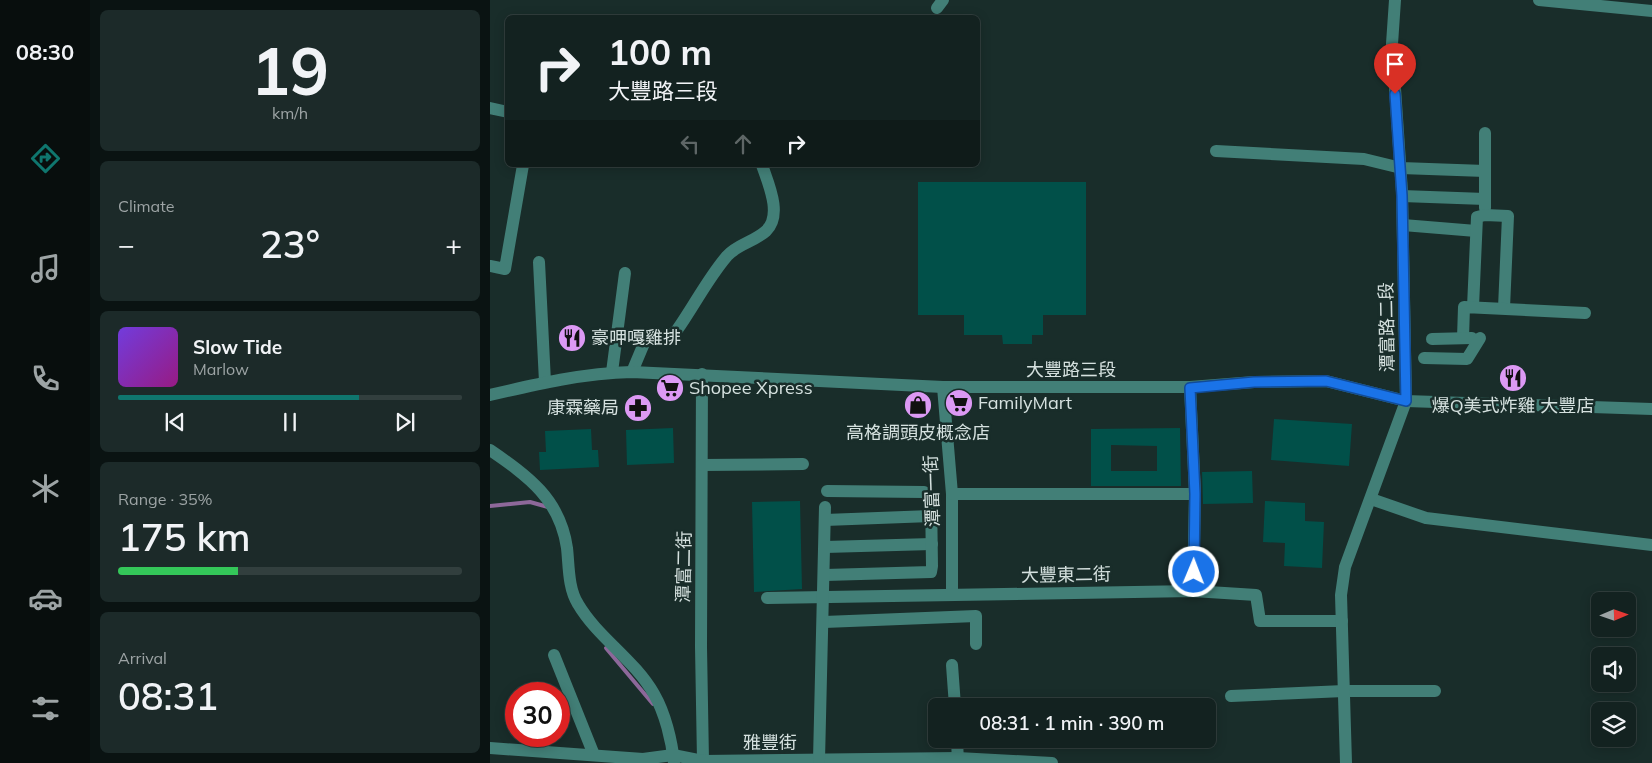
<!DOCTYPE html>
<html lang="en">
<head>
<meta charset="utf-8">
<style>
	body { margin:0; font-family:Mulish,"Noto Sans TC",sans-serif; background:#1c2a29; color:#f1f3f6; height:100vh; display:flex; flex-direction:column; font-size:19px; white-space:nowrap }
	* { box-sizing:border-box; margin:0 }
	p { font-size:16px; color:#9da4a5 }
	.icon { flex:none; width:28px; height:28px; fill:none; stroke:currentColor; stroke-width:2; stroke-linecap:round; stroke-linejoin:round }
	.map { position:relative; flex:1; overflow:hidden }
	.drawer { display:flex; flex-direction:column; gap:10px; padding:10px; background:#0a1312; width:400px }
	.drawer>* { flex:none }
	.hud { position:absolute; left:15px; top:15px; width:475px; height:152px; border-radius:8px; box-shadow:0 2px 12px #0003,0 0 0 1px #323f3e; background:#132220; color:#f1f3f6; overflow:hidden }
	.needle { width:32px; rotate:88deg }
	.controls { position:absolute; left:1101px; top:592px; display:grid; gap:10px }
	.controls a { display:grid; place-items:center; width:45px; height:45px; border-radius:8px; background:#132220; box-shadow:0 2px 12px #0003,0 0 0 1px #323f3e; font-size:25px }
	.speed { position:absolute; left:15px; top:682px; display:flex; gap:10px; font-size:25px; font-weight:700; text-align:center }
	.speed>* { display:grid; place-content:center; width:65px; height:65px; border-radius:50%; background:#132220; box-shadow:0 2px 12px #0003,0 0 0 1px #323f3e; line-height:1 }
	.speed .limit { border:8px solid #d22; background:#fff; color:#111 }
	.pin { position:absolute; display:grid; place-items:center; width:42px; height:42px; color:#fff; margin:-51px -21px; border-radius:50% 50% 50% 0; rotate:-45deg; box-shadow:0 0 5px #0007 }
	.pin .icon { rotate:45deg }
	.me { position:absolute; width:55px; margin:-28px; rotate:1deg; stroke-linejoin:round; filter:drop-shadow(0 0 4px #0008) }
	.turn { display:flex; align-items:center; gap:18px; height:105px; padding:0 20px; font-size:22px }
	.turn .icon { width:65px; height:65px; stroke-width:2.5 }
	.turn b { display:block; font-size:35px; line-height:42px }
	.lanes { display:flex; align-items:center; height:48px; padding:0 20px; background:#0003; justify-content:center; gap:25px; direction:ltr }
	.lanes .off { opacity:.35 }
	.big { font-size:38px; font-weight:600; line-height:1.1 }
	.drawer .card { flex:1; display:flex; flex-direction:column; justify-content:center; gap:8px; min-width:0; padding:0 18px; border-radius:8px; background:#1c2a29 }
	.drawer .dial { align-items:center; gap:0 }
	.dial b { font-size:65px; line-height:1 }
	.song { display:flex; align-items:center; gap:15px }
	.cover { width:60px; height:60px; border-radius:8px; background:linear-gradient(135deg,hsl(260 70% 55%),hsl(310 70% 35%)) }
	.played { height:5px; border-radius:2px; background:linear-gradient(90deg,#0f766e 70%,#323f3e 70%) }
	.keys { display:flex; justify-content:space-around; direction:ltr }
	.heat { display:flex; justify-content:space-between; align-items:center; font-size:28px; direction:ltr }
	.charge { height:8px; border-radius:4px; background:linear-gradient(90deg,#34c759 35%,#323f3e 0) }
	.trip { position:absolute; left:438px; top:698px; width:288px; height:50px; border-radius:8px; background:#132220; box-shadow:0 2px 12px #0003,0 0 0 1px #323f3e; font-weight:600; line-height:50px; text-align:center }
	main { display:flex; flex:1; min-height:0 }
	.tab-bar { display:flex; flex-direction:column; width:90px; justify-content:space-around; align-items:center; background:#080e0d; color:#9da4a5 }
	.tab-bar .icon { width:35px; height:35px }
	.tab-bar .current { color:#0f766e }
	.tab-bar b { font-size:22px; color:#f1f3f6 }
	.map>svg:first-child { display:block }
</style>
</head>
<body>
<main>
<nav class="tab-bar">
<b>08:30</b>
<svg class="icon current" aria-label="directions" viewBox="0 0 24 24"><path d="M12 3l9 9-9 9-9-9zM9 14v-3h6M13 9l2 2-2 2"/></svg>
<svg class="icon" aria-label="music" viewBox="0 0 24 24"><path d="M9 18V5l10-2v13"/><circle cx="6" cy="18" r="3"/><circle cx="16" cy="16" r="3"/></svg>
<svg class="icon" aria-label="phone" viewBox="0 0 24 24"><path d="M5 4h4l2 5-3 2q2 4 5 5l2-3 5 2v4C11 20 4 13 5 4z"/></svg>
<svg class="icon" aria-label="climate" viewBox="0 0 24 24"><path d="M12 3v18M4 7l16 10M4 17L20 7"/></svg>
<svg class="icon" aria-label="car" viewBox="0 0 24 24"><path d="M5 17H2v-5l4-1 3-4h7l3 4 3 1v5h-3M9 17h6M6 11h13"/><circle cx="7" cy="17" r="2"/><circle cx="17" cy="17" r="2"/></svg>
<svg class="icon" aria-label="filters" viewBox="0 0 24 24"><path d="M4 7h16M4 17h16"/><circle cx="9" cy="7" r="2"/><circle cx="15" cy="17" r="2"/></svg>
</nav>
<section class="drawer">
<div class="card dial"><b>19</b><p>km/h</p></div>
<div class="card"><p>Climate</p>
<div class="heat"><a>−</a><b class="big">23°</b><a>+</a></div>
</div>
<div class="card">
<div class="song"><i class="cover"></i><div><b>Slow Tide</b><p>Marlow</p></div></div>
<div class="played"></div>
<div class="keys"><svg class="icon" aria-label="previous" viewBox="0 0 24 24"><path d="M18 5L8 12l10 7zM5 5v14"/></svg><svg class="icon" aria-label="pause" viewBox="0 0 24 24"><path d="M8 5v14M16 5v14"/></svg><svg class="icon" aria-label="next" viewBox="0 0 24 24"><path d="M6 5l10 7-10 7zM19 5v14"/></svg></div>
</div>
<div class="card"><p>Range · 35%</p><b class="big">175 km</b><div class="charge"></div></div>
<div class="card"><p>Arrival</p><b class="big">08:31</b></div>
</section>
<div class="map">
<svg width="1162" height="763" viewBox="0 0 1162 763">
	<rect width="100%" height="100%" fill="#192d2a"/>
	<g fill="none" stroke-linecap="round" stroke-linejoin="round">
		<g stroke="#8d689a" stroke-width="4">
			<polyline points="0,506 40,502 58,507"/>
			<polyline points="116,648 163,704"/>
		</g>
	</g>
	<g fill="#015049" fill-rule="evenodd">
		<polygon points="428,182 596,182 596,315 553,315 553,335 542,335 542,344 513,344 512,335 474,335 474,315 428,315"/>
		<polygon points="784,419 862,424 859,466 781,460"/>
		<polygon points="183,428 184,463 137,465 136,430"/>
		<path d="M690,428L691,486H601V429ZM621,445L667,446V471H621Z"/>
		<polygon points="101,429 102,450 108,450 109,467 50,470 49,452 56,452 55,431"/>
		<polygon points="762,471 763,503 713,504 712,472"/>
		<polygon points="310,501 312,589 264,592 262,502"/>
		<polygon points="775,501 815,503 815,521 834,522 832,568 794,566 795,543 773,542"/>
	</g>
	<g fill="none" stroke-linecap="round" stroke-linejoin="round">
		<g stroke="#427f77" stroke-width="12">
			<polyline points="1049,0 1162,11"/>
			<polyline points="447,8 453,0"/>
			<polyline points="0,108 18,112"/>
			<polyline points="726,151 874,159 911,168 995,171"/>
			<polyline points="912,196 995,199"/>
			<polyline points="995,208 995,133"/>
			<polyline points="913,225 986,231"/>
			<polyline points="49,262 55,382"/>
			<polyline points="0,266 15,269 33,165"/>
			<polyline points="983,307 987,217 995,215 1018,216 1014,308"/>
			<polyline points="973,338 974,307 1095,313"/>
			<polyline points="942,339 982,338"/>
			<polyline points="934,358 977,359 990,338"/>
			<polyline points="122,372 135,273"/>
			<path d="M142,372L155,341L181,335L187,330C204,306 218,278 237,256C248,244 264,242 276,231C293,215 278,183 272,165"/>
			<polyline points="212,374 211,647 213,761"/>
			<polyline points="453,387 462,494 462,594"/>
			<polyline points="700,387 705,494 703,591"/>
			<path d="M0,395C47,384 94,373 142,372L453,387H700L764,382L836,381L916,401L1162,409"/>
			<path d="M0,450C38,476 70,499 77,548C79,566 78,588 88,604C108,638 144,659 164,694C175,713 182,741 184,763"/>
			<polyline points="212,465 313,464"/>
			<polyline points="462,494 705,494"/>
			<polyline points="881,499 936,518 1162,545"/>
			<polyline points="335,520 441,516"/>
			<polyline points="335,547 442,544"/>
			<polyline points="335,575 441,572 442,566 441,496 434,492 337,491"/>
			<polyline points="277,598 703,591 766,595 770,621 852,621"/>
			<polyline points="334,622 486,616 486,644"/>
			<polyline points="64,655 104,755"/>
			<polyline points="462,665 465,706"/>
			<polyline points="741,696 854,691 945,691"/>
			<polyline points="467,739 468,763"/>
			<polyline points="0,748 153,759 183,755 213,761 468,758 562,763"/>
			<polyline points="329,760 335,507"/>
			<polyline points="856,763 851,595 855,567 916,401 912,192 902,44 905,0"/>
		</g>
	</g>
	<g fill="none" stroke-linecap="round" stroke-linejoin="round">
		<defs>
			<polyline id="route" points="704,572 705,494 700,388 764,382 836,381 916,401 912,196 905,94"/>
		</defs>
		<use href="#route" stroke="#114b97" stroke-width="12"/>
		<use href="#route" stroke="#1a73e8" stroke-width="9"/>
	</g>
	<defs>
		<symbol id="restaurant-disc" viewBox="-11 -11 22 22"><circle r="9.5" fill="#dc99f4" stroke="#192d2a"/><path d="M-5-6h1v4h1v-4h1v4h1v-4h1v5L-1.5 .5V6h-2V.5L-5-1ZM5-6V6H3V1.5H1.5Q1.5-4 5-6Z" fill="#111"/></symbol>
		<symbol id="supermarket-disc" viewBox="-11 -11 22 22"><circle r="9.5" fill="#dc99f4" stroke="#192d2a"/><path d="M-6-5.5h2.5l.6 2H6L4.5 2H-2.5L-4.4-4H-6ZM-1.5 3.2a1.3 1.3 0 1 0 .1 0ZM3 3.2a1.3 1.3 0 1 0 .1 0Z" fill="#111"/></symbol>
		<symbol id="shop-disc" viewBox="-11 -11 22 22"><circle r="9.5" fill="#dc99f4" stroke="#192d2a"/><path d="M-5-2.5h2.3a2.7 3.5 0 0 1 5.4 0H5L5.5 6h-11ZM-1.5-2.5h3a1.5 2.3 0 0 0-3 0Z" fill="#111"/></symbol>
		<symbol id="pharmacy-disc" viewBox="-11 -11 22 22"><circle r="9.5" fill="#dc99f4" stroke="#192d2a"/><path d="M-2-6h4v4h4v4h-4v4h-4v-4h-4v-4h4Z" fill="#111"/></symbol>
	</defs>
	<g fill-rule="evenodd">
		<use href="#restaurant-disc" x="66" y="322" width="32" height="32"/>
		<use href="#restaurant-disc" x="1007" y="362" width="32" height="32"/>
		<use href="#supermarket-disc" x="164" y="372" width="32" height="32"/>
		<use href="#supermarket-disc" x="453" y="387" width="32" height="32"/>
		<use href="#shop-disc" x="412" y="389" width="32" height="32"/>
		<use href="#pharmacy-disc" x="132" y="392" width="32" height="32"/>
	</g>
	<g text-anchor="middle" stroke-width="5" stroke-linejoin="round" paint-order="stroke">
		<g font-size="18" fill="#d5e1df" stroke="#192d2a">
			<text transform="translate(897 327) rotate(-91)" y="6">潭富路二段</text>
			<text x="581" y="376">大豐路三段</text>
			<text transform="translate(442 491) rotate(-92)" y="6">潭富一街</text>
			<text transform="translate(194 567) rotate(-89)" y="6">潭富二街</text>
			<text transform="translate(576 575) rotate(-1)" y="6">大豐東二街</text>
			<text x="280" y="749">雅豐街</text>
		</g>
		<g font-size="18" fill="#d5e1df" stroke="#192d2a" text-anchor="start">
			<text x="101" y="344">豪呷嘎雞排</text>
			<text x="199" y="394">Shopee Xpress</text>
			<text x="488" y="409">FamilyMart</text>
			<text x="1023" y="412" text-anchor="middle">爆Q美式炸雞 大豐店</text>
			<text x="129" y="414" text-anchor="end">康霖藥局</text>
			<text x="428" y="439" text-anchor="middle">高格調頭皮概念店</text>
		</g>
	</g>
</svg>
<div class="controls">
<a><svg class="needle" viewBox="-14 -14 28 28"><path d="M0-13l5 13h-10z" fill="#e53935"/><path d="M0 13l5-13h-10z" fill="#9da4a5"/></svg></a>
<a><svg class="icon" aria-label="sound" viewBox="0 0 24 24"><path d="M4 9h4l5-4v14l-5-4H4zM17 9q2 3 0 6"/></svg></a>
<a><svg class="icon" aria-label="layers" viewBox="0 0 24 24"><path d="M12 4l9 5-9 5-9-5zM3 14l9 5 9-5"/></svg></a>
</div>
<div class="speed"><div class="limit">30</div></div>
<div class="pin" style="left:905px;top:94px;background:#d93025"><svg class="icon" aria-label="arrive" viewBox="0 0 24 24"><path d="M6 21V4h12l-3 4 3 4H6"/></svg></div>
<svg class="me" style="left:704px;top:572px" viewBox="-20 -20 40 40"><circle r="17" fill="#1a73e8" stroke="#fff" stroke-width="3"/><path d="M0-11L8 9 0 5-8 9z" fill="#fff"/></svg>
<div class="trip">08:31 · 1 min · 390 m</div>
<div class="hud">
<div class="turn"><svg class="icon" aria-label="right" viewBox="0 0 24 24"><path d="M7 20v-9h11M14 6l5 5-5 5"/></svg><div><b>100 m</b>大豐路三段</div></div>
<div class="lanes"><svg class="icon off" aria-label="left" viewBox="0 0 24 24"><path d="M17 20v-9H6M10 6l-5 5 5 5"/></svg><svg class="icon off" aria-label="ahead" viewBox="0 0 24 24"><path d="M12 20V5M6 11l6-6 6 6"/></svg><svg class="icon" aria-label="right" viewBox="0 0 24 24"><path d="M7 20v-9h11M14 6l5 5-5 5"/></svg></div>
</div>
</div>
</main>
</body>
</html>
